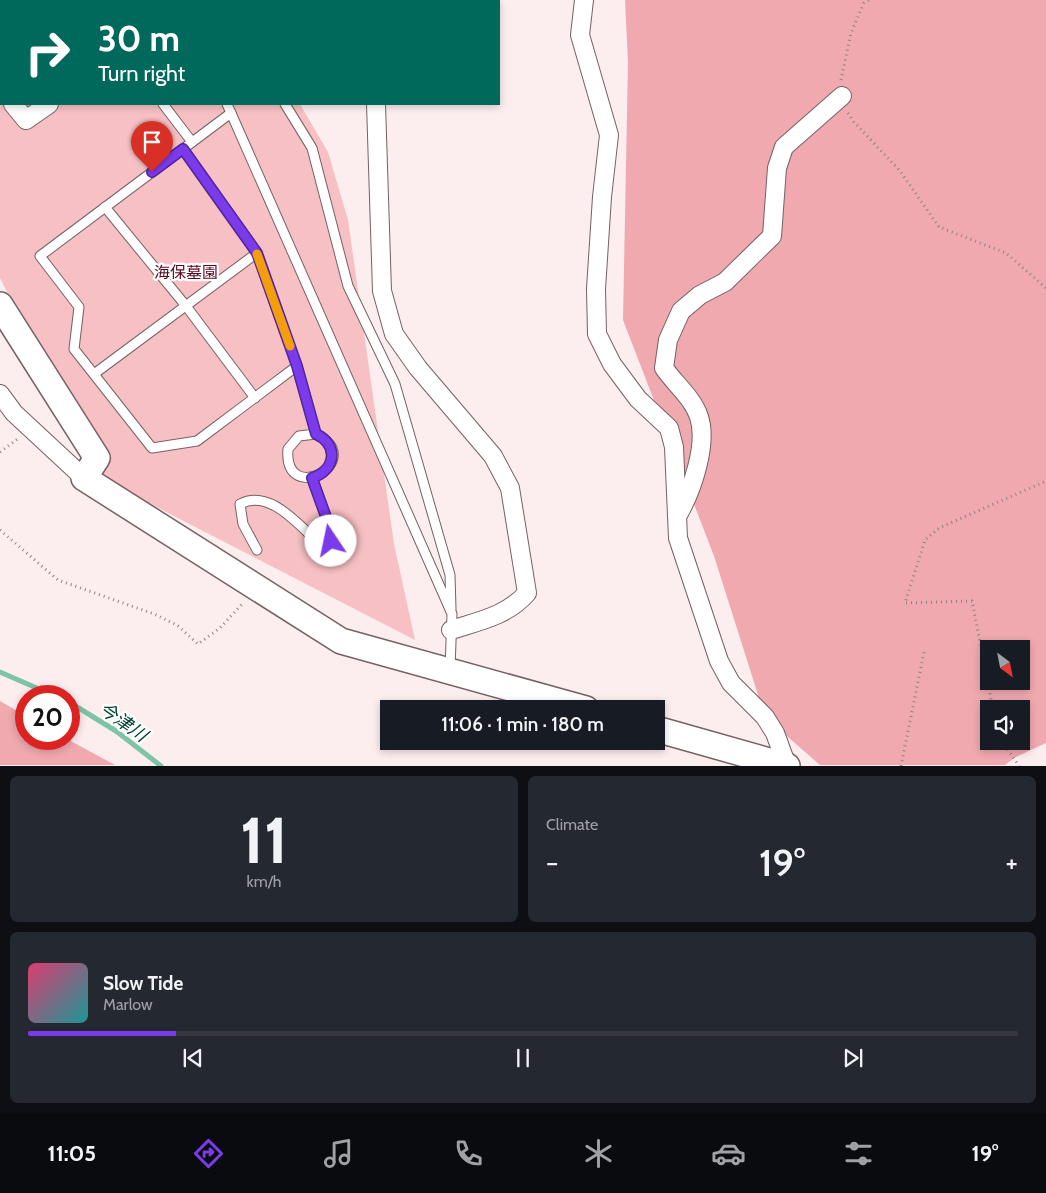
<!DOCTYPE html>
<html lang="en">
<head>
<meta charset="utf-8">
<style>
	body { margin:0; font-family:Cabin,"Noto Sans JP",sans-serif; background:#242831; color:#f1f3f6; height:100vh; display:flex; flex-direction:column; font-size:19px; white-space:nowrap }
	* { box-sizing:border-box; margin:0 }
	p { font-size:16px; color:#9ea1a6 }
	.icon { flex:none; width:28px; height:28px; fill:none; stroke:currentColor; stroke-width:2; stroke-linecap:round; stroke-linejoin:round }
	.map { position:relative; height:766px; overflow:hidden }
	.drawer { display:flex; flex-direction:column; gap:10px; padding:10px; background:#0d0f14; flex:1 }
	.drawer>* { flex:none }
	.guide { position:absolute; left:0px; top:0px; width:500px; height:105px; box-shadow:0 2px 8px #0003; background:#00695c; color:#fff; overflow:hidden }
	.needle { width:32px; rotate:148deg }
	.fabs { position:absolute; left:980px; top:640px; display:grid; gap:10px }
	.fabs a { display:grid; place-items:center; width:50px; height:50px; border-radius:0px; background:#171b24; box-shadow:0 2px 8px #0003; font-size:25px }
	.speed { position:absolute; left:15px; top:685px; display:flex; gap:10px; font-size:25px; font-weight:700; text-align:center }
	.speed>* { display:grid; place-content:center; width:65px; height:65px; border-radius:50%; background:#171b24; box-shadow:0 2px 8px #0003; line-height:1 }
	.speed .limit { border:8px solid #d22; background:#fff; color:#111 }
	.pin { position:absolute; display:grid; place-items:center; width:42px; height:42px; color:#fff; margin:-51px -21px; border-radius:50% 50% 50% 0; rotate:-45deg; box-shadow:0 0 5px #0007 }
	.pin .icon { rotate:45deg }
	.me { position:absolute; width:55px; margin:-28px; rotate:349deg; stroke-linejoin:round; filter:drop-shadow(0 0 4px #0008) }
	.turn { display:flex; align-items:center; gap:18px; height:105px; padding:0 15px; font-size:22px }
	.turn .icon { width:65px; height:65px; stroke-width:2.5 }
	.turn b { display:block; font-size:35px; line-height:42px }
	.big { font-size:38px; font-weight:600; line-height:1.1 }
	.drawer .widget { flex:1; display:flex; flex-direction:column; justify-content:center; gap:8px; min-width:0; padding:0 18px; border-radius:8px; background:#242831 }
	.drawer .dial { align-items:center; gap:0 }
	.dial b { font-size:65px; line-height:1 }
	.song { display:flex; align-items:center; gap:15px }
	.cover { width:60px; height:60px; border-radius:8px; background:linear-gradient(135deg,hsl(340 70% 55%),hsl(180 70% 35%)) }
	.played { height:5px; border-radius:2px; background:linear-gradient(90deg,#7c3aed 15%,#363941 15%) }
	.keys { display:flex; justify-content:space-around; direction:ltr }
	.heat { display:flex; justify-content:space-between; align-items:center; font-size:28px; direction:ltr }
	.drawer .tiles { flex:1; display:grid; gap:10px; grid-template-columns:1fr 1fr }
	.widget:last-child { grid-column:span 2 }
	.trip { position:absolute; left:380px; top:700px; width:285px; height:50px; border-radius:0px; background:#171b24; box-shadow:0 2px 8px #0003; font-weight:600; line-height:50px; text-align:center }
	.menu { display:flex; height:80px; justify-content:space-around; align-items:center; background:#090b0e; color:#9ea1a6 }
	.menu .icon { width:35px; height:35px }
	.menu .current { color:#7c3aed }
	.menu b { font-size:22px; color:#f1f3f6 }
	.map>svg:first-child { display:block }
</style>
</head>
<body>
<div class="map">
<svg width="1046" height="766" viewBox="0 0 1046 766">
	<rect width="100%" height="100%" fill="#fcedee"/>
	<polygon fill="#f7c0c4" points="0,0 305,0 1,1 1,104 300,104 328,152 348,220 394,544 415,640 104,480 0,278"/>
	<g fill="#efa9af" fill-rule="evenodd">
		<path d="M625,0H1046V743L1014,758L1005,765H820L765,717L714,556L623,320L628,62ZM989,649H1021V681H989ZM989,709H1021V741H989Z"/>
		<polygon points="0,701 26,716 26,739 67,739 115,765 0,765"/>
	</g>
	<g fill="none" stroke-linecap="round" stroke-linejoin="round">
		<g stroke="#7dc3a7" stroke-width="5">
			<polyline points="0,672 55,696"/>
			<polyline points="69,702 116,731 161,766"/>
		</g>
		<defs>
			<g id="lane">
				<polyline points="83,0 84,1"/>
				<polyline points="182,0 182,1"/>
				<polyline points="221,0 222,1"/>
				<polyline points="283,1 284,0"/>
				<polyline points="163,104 192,142"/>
				<polyline points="227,104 452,614 450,669"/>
				<polyline points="285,104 312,148 348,286 395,384 450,575 451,609"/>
				<polyline points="231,113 40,256 79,307 74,349 152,448 197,441 297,366"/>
				<path d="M183,149L257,253L297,366L316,434C369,461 283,508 288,449L299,436L316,434"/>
				<polyline points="105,207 186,306 255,398"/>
				<polyline points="94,374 257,253"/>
				<path d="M257,550L243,524L240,504C270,488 299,526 319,543L331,541L330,528L312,478"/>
			</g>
			<g id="street">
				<polyline points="44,0 45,1"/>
				<polyline points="373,0 373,1"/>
				<polyline points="584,0 580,35 609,135 602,197 596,289 597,334 612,364 638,399 669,428 674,447 678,538 719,661 731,683 765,717 775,733 787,766"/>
				<polyline points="0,87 1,89"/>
				<polyline points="13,104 26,120 49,104"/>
				<path d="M376,104L382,291L394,334L418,368L493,456L510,488L527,593C507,616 479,621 451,630"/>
				<polyline points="0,394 14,413 84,478"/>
				<path d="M679,513C692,490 708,444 699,417C693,398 675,384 664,368L668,340L681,311L700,295L725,282L772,236L777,168L784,147L842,96"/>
			</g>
			<g id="secondary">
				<polyline points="0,305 97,458 84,478 341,641 586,709"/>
				<polyline points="656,729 787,766"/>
			</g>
		</defs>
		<use href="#lane" stroke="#766162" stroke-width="11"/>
		<use href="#street" stroke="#766162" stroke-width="20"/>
		<use href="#secondary" stroke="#766162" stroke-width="28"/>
		<g stroke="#8f8384" stroke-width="3" stroke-dasharray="1 4" stroke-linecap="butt">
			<polyline points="841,80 851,33 864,3 869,0"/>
			<polyline points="848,113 854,122 900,171 939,227 1006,253 1046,288"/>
			<polyline points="0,452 19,438"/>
			<polyline points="0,530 58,580 154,614 177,625 198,644 220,628 244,602"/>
			<polyline points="993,709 972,601 905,603 925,540 939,528 1046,481"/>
			<polyline points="1002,741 1019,766"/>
			<polyline points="901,766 924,652"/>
		</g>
		<use href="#lane" stroke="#fff" stroke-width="9"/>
		<use href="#street" stroke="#fff" stroke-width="18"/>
		<use href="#secondary" stroke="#fff" stroke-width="25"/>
	</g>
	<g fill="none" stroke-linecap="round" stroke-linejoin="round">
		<defs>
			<path id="route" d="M152,172L183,149L257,253L297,366L316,434C339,445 336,470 312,478L330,528L331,541"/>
		</defs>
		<use href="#route" stroke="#51269a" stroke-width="12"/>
		<use href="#route" stroke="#7c3aed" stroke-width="9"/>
		<polyline stroke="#f59e0b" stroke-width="9" points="257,254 290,346"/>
	</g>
	<g text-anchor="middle" stroke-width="4.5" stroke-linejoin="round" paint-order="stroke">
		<g font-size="16" fill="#59061c" stroke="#fff">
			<text x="186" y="278">海保墓園</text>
		</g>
		<g font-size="18" font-style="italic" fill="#044331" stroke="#fff">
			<text transform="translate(123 722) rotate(35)" y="6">今津川</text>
		</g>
	</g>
</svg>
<div class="fabs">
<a><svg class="needle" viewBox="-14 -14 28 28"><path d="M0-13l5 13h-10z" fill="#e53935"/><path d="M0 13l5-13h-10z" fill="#9ea1a6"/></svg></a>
<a><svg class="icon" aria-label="sound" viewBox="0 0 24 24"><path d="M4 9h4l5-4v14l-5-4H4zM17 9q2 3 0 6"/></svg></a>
</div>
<div class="speed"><div class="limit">20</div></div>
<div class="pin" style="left:152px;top:172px;background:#d93025"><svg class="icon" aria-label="arrive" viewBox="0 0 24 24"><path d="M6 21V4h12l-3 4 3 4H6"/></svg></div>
<svg class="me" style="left:331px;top:541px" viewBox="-20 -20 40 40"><circle r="19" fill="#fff"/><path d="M0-13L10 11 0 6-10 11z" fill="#7c3aed"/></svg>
<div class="trip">11:06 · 1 min · 180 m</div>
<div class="guide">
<div class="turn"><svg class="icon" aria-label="right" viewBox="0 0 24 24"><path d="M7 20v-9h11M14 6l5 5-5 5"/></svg><div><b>30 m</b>Turn right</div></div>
</div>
</div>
<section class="drawer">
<div class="tiles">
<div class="widget dial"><b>11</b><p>km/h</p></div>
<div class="widget"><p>Climate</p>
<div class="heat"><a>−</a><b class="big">19°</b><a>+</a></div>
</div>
<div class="widget">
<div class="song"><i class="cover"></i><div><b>Slow Tide</b><p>Marlow</p></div></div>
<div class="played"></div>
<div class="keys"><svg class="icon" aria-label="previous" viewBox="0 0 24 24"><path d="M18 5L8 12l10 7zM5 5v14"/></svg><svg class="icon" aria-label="pause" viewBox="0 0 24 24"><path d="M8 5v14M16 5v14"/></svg><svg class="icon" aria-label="next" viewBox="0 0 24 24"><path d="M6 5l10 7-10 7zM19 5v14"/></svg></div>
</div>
</div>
</section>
<nav class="menu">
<b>11:05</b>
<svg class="icon current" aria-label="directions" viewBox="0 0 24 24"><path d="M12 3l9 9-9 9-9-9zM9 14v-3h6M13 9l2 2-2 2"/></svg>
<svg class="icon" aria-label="music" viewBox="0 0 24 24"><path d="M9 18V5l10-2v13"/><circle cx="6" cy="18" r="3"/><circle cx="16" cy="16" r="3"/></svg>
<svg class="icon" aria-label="phone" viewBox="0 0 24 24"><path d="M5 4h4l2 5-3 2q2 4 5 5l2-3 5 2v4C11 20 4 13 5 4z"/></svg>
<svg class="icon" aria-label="climate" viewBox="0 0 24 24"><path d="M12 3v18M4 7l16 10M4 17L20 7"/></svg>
<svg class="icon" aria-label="car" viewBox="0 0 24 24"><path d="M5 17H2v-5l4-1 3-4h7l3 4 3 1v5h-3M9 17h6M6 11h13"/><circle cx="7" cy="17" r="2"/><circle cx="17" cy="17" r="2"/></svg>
<svg class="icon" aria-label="filters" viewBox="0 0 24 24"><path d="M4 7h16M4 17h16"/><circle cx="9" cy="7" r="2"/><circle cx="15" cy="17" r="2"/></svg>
<b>19°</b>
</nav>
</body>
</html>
